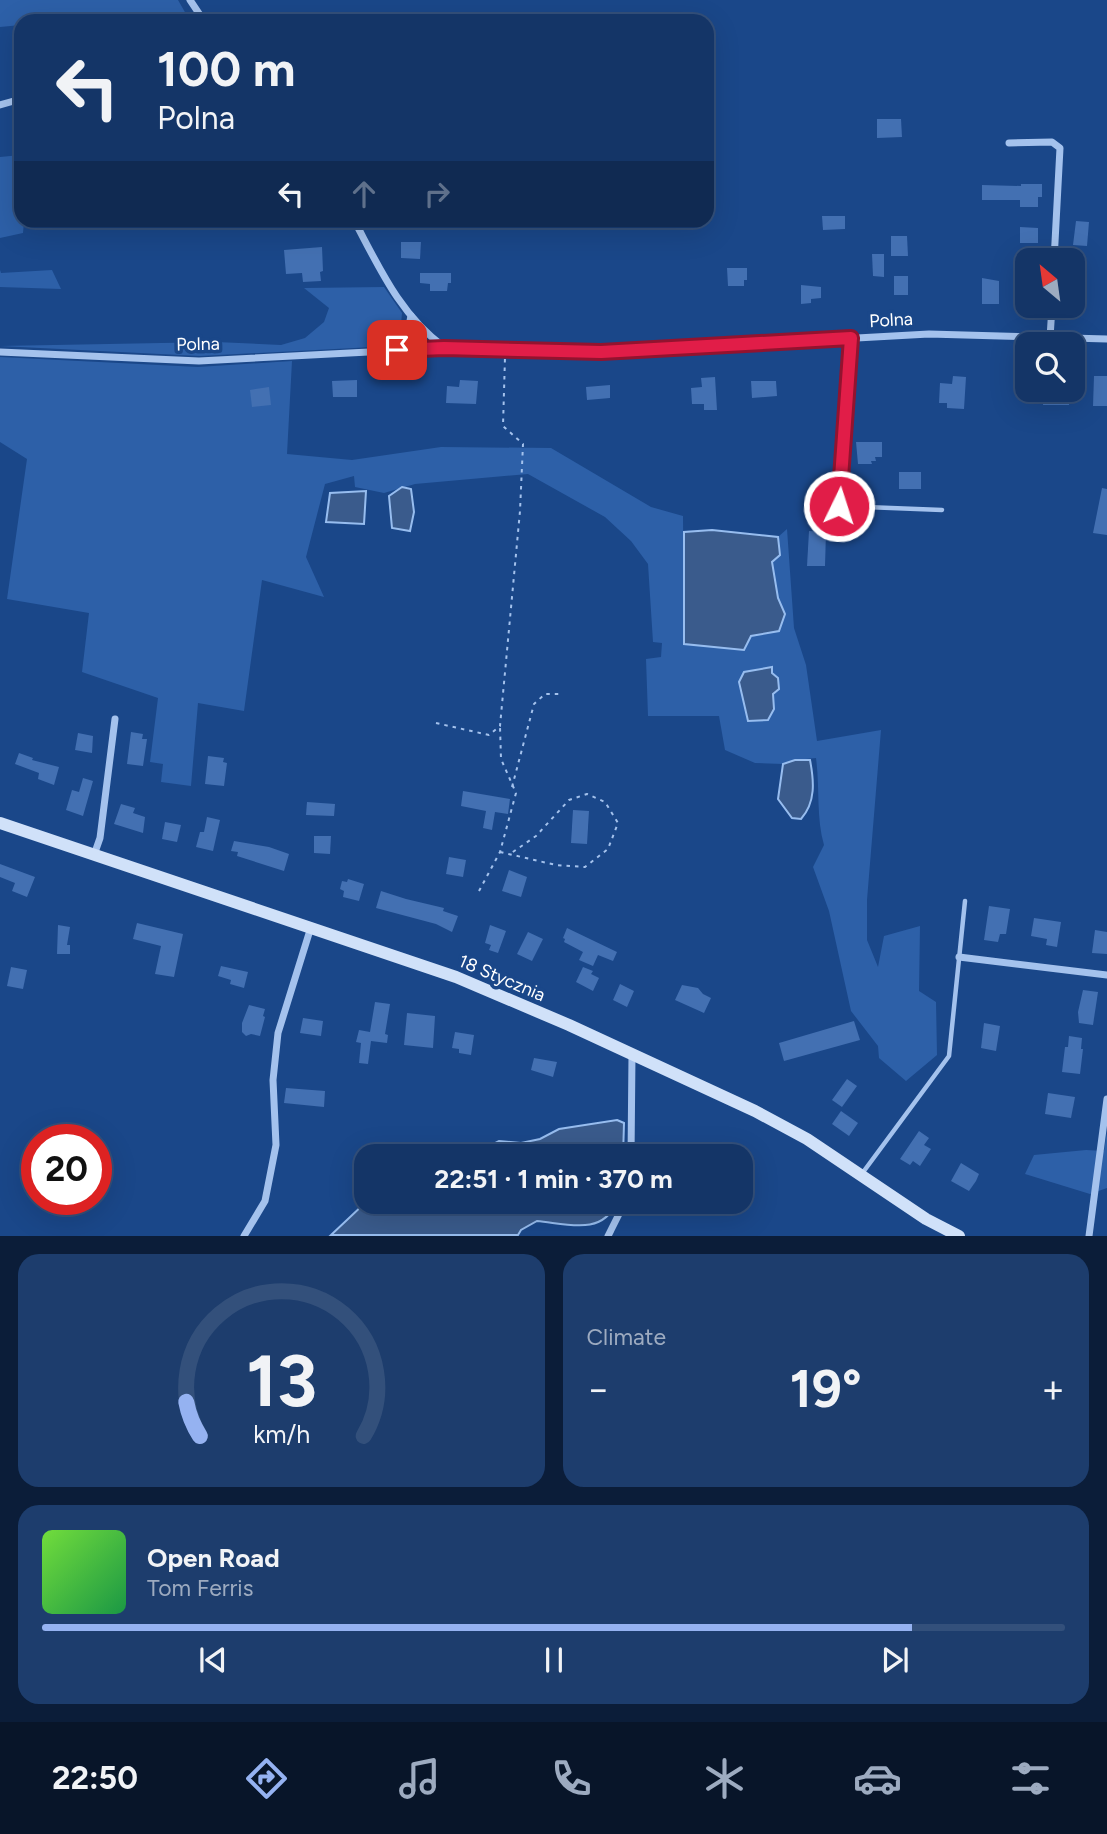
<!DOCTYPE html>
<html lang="en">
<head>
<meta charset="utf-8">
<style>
	body { margin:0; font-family:Figtree,sans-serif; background:#1d3d6d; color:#f1f3f6; height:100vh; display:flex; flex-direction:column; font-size:26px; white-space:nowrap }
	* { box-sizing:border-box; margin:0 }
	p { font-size:23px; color:#9dabc0 }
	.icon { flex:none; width:38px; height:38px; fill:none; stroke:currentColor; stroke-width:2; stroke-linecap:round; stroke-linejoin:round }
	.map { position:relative; height:1236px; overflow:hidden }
	.drawer { display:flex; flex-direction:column; gap:18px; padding:18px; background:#0b1d39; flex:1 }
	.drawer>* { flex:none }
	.hud { position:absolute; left:14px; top:14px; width:700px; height:214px; border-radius:21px; box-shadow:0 7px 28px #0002,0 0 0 2px #33507b; background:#143567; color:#f1f3f6; overflow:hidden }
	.needle { width:46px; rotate:331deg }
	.buttons { position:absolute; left:1015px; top:248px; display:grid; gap:14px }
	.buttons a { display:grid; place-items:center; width:70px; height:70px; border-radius:14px; background:#143567; box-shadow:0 7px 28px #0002,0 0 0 2px #33507b; font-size:35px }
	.speed { position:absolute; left:21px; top:1124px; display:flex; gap:14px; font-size:35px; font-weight:700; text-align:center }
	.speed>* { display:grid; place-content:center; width:91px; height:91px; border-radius:50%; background:#143567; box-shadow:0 7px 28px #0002,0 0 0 2px #33507b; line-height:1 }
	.speed .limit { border:10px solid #d22; background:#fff; color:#111 }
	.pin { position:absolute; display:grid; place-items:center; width:60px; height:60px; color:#fff; margin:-30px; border-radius:14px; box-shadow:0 4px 10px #0006 }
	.me { position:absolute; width:77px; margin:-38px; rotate:4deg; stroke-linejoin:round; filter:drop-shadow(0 0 5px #0008) }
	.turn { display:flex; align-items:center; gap:24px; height:147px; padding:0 28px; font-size:32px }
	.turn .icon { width:91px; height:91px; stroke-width:2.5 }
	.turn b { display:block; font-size:49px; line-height:60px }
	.lanes { display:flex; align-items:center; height:66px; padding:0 28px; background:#0003; justify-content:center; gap:35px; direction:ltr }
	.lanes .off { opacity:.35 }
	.big { font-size:52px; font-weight:700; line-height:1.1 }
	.drawer .tile { flex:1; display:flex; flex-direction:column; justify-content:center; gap:10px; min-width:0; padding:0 24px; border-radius:21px; background:#1d3d6d }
	.drawer .dial { align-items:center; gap:0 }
	.dial svg { height:182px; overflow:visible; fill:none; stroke:#33507b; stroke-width:7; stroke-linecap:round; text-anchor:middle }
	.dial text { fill:#f1f3f6; stroke:none }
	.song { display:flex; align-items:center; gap:21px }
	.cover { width:84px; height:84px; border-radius:10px; background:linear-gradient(135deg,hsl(100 70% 55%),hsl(140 70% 35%)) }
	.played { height:7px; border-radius:4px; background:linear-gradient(90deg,#95b2f1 85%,#33507b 85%) }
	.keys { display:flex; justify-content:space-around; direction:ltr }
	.heat { display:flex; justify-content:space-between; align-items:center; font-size:38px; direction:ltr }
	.drawer .tiles { flex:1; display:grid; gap:18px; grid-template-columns:1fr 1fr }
	.tile:last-child { grid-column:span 2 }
	.trip { position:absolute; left:354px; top:1144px; width:399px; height:70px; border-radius:21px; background:#143567; box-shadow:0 7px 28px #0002,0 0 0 2px #33507b; font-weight:700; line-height:70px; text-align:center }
	.tabs { display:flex; height:112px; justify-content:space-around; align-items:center; background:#081529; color:#9dabc0 }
	.tabs .icon { width:49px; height:49px }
	.tabs .on { color:#95b2f1 }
	.tabs b { font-size:32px; color:#f1f3f6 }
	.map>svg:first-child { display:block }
</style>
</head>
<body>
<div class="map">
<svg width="1107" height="1236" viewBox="0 0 1107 1236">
	<rect width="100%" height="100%" fill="#1a4789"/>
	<g fill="#2d60a8" fill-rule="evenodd">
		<polygon points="0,0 178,0 186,14 81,21 21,21 21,25 0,27"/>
		<polygon points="21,155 21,220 24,221 23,233 0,238 0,157"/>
		<polygon points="0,270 1,273 52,270 61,289 0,287"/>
		<polygon points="384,287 402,313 400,336 392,346 200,356 0,346 216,342 281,345 305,338 324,322 329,308 304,288"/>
		<path d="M0,357L198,367L292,361L287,454L352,460L441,447L551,448L651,507L683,516L684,645L751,636L785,614L778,598L772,562L780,555L778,537L787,529L794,628L806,665L817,741L881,730L867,900V940L878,967L884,936L920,926L919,991L936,1002L937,1055L906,1081L879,1058L878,1046L851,1011L829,911L813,867L824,845C816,817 820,787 816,758L795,760L783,764L755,763L725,750L719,716H648L646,659L661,657L662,643L653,642L648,564L631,541L605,517L528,474L415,484L384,493L355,487L354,476L325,484L306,557L324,597L262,580L244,711L198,703L191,786L161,782L163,764L150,762L158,698L82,672L89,613L7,599L27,459L0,442ZM761,668H772L774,709L769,720L748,721L739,682L744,672Z"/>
		<polygon points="1107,1132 1107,1188 1090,1194 1025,1174 1034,1155 1086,1150 1104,1151"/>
	</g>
	<g fill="#3a5b8c" stroke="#97bdef" stroke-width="2">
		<polygon points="402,487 411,489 414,512 410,531 392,528 389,496"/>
		<polygon points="366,491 364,524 326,522 330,493"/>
		<polygon points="712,530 778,537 780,555 772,562 778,598 785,614 779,631 751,636 744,650 684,644 684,532"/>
		<polygon points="772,667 772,673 778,678 779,689 773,694 774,709 768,720 748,721 739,682 744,672"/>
		<path d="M795,760H810C814,781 816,802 801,819L792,818L778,799L783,764Z"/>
		<polygon points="617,1120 624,1123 623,1157 468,1157 499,1141 521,1143 540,1139 559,1129"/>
		<path d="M366,1202H617C602,1236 568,1224 537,1221L521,1230L518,1235H331Z"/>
	</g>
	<g fill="#4370b2">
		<polygon points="877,119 901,119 902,137 877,138"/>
		<polygon points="1021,184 1042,184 1042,197 1038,197 1038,207 1020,207 1020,200 982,200 982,185 1021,186"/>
		<polygon points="822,216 845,216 845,229 823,230"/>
		<polygon points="1076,221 1089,222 1087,246 1073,245"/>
		<polygon points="1020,227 1038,228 1038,243 1020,243"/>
		<polygon points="891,236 907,236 908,256 891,256"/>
		<polygon points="401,242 421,242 420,259 401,258"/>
		<polygon points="322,247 323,271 320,272 321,281 303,282 302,273 286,274 284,250"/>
		<polygon points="872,254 884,254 884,277 873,276"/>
		<polygon points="727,268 747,268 747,280 744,280 744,286 728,286"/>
		<polygon points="420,273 451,273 451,283 448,283 447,291 430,291 430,284 420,283"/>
		<rect x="894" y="276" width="14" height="19"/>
		<polygon points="982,278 999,281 999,304 982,304"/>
		<polygon points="801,285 821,287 821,298 811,299 811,303 801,304"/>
		<polygon points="953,376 966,377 964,409 947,408 947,403 939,403 940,383 952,384"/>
		<polygon points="1094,376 1107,376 1107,406 1093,406"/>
		<polygon points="715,377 717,410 704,410 704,404 692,404 691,388 702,387 701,378"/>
		<polygon points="357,380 357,397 333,397 332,381"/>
		<polygon points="460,380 478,381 476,404 446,403 447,386 459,387"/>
		<polygon points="751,381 776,381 777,396 752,398"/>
		<polygon points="610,385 610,398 587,400 586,387"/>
		<polygon points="269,387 271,405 252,407 250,390"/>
		<polygon points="1045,390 1071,390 1069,405 1043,405"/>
		<polygon points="856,442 882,442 882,457 875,457 876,461 871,461 872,464 858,464"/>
		<rect x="899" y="472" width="22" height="17"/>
		<polygon points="1102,488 1107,489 1107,535 1093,533"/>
		<polygon points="809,531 826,532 825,566 807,566"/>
		<polygon points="131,732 143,734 142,739 147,739 143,766 127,764"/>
		<polygon points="78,733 93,736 92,753 75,750"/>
		<polygon points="19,753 33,758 32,760 59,767 54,785 38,779 39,773 15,764"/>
		<polygon points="208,756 224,758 223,762 227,763 224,786 205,784"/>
		<polygon points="83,778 93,781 83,816 66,810 72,790 79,792"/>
		<polygon points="463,791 510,799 508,814 495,812 492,830 483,828 486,811 461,806"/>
		<polygon points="307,802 335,804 334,816 306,815"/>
		<polygon points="121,804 135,808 133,813 145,817 143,833 114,824"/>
		<polygon points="573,810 589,811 587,844 571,843"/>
		<polygon points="207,817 220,820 213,851 196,847 200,832 204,832"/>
		<polygon points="165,822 181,825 177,842 162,839"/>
		<polygon points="314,836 331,836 330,854 314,853"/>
		<polygon points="234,841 269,847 289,854 284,871 237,856 238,852 231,851"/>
		<polygon points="449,857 466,860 463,877 446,874"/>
		<polygon points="0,864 35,877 27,897 12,891 15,883 0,877"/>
		<polygon points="509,870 527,877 521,897 502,891"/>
		<polygon points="348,879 364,884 359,901 343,897 344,891 340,889 342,881 347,882"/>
		<polygon points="381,891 406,899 444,908 443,911 458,916 452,932 436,924 376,908"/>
		<polygon points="989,906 1010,909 1006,934 1000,934 998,942 984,940"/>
		<polygon points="1034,918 1061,922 1057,947 1046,945 1047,939 1031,936"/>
		<polygon points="137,923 183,934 174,977 155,974 161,946 133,939"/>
		<polygon points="58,925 70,927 67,945 70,945 70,954 57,954"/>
		<polygon points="490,925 506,931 498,953 489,950 491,945 485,943"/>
		<polygon points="567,928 617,952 613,961 598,955 593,966 579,960 583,952 564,942 565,939 563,938"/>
		<polygon points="1095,930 1107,932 1107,954 1092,953"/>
		<polygon points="528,932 543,939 532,961 517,954"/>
		<polygon points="221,966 248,972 244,988 230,984 231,980 218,976"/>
		<polygon points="11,967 27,970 23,989 7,986"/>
		<polygon points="583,967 593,971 591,974 599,978 593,991 576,982"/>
		<polygon points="620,984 634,991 627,1007 613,1000"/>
		<polygon points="682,985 698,988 703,994 711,998 704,1013 675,1000"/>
		<polygon points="1083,990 1098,992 1093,1025 1079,1023 1078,1012"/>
		<polygon points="375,1002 390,1004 385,1034 388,1035 387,1043 371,1041 368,1064 359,1063 361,1043 356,1042 359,1030 370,1032"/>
		<polygon points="249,1005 265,1009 263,1016 265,1017 260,1036 251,1034 246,1036 242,1032 242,1023"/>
		<polygon points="407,1013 435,1016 433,1048 404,1045"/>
		<polygon points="303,1018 323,1021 321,1036 300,1033"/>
		<polygon points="854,1021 860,1040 784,1061 779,1043"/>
		<polygon points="984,1023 1000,1026 996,1051 981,1048"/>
		<polygon points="455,1032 474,1035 471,1055 459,1053 459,1049 452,1048"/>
		<polygon points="1069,1036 1082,1038 1081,1049 1083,1049 1080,1074 1062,1072 1065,1047 1068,1047"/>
		<polygon points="534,1058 557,1062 553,1077 531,1070"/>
		<polygon points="847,1079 857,1086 842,1107 832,1100"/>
		<polygon points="286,1088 325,1091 324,1107 284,1103"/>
		<polygon points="1048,1093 1075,1097 1071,1118 1045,1114"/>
		<polygon points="841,1111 858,1123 849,1136 832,1124"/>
		<polygon points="919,1131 929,1138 924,1145 931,1149 920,1166 913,1161 910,1165 900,1159"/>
		<polygon points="961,1163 979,1174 976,1181 969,1191 951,1181"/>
	</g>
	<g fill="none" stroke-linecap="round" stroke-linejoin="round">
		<g stroke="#a4c2ed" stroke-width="2" stroke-dasharray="3.5 5" stroke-linecap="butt">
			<polyline points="436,723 489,735 500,726 520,511 523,444 503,426 505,357"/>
			<polyline points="512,787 534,704 545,694 559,694"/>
			<polyline points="500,852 556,865 585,867 608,849 618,823 605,802 587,794 569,800 536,836 510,854"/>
			<polyline points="479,891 500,852 516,793 501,759 500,727"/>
		</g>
		<g stroke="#a4c2ed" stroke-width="4.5">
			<polyline points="851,338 840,506 942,510"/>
			<polyline points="861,1175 949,1056 965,901"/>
		</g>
		<g stroke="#a4c2ed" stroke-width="7">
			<polyline points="190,0 204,21"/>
			<polyline points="0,105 21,99"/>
			<polyline points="1009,143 1052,142 1060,148 1054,261"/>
			<path d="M354,220C379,267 400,315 444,347"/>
			<polyline points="1050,338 1052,306"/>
			<polyline points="397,350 407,335 411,316"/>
			<polyline points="0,352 199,361 445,348 601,352 929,334 1107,339"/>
			<polyline points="94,855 100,838 115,719"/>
			<polyline points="959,957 1107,975"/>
			<polyline points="631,1157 632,1055"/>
			<polyline points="244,1236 265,1201 276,1145 273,1080 278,1033 311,927"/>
			<polyline points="608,1236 625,1202"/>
			<polyline points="1089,1236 1107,1099"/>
		</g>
		<polyline stroke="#d0e1f9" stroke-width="12" points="0,823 456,977 569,1025 755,1111 807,1139 926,1219 959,1236"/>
	</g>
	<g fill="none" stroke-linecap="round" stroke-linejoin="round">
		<defs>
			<polyline id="route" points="397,350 444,348 601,352 851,338 839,506"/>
		</defs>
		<use href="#route" stroke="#92132f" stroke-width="18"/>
		<use href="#route" stroke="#e11d48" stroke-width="12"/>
	</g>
	<g text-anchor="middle" stroke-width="7" stroke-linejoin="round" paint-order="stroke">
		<g font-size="18" fill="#fff" stroke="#1a4789">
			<text transform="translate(891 320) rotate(-3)" y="6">Polna</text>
			<text transform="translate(198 344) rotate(-1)" y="6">Polna</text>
			<text transform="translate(502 978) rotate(23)" y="6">18 Stycznia</text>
		</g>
	</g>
</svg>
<div class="buttons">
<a><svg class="needle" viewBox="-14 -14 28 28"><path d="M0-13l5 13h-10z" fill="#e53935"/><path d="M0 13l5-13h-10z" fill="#9dabc0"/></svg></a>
<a><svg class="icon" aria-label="search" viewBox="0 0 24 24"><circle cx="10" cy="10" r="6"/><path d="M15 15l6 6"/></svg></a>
</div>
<div class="speed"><div class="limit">20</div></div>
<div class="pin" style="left:397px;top:350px;background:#d93025"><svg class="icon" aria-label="arrive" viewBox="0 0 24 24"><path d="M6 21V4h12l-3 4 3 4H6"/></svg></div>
<svg class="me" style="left:839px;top:506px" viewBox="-20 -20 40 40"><circle r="17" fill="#e11d48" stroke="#fff" stroke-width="3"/><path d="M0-11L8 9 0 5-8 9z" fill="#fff"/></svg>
<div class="trip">22:51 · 1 min · 370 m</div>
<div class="hud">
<div class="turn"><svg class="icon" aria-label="left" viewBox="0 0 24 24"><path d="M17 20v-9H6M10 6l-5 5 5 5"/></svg><div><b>100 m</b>Polna</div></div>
<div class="lanes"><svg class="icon" aria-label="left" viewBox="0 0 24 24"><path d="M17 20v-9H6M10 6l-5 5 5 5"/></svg><svg class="icon off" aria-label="ahead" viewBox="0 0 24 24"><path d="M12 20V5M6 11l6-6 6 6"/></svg><svg class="icon off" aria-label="right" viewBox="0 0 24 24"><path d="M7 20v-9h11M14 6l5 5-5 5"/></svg></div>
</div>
</div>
<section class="drawer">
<div class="tiles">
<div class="tile dial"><svg viewBox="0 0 100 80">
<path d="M14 69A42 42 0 1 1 86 69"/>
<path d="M14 69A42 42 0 0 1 8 54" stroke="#95b2f1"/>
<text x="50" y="56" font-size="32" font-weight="700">13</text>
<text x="50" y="72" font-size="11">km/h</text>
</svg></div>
<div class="tile"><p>Climate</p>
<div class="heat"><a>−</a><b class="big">19°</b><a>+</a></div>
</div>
<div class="tile">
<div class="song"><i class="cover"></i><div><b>Open Road</b><p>Tom Ferris</p></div></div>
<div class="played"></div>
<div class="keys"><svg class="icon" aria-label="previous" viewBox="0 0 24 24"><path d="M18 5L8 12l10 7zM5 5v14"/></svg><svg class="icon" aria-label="pause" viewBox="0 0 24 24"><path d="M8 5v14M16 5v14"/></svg><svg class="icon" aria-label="next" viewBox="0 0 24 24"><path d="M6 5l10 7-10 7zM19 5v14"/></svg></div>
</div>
</div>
</section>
<nav class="tabs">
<b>22:50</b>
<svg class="icon on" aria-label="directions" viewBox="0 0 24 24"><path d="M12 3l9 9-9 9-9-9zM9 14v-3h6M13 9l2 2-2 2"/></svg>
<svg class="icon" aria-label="music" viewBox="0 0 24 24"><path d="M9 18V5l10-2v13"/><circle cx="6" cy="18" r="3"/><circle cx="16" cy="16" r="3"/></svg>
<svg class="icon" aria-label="phone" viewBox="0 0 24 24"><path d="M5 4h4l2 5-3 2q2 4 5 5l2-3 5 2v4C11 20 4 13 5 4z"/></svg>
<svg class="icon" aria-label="climate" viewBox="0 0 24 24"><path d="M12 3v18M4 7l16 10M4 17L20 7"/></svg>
<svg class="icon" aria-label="car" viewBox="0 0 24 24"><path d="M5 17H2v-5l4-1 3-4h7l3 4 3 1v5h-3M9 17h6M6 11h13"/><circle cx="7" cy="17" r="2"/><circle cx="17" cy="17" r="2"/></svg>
<svg class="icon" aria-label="filters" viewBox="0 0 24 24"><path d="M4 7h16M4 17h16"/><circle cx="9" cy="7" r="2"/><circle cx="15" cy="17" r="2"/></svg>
</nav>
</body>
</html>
